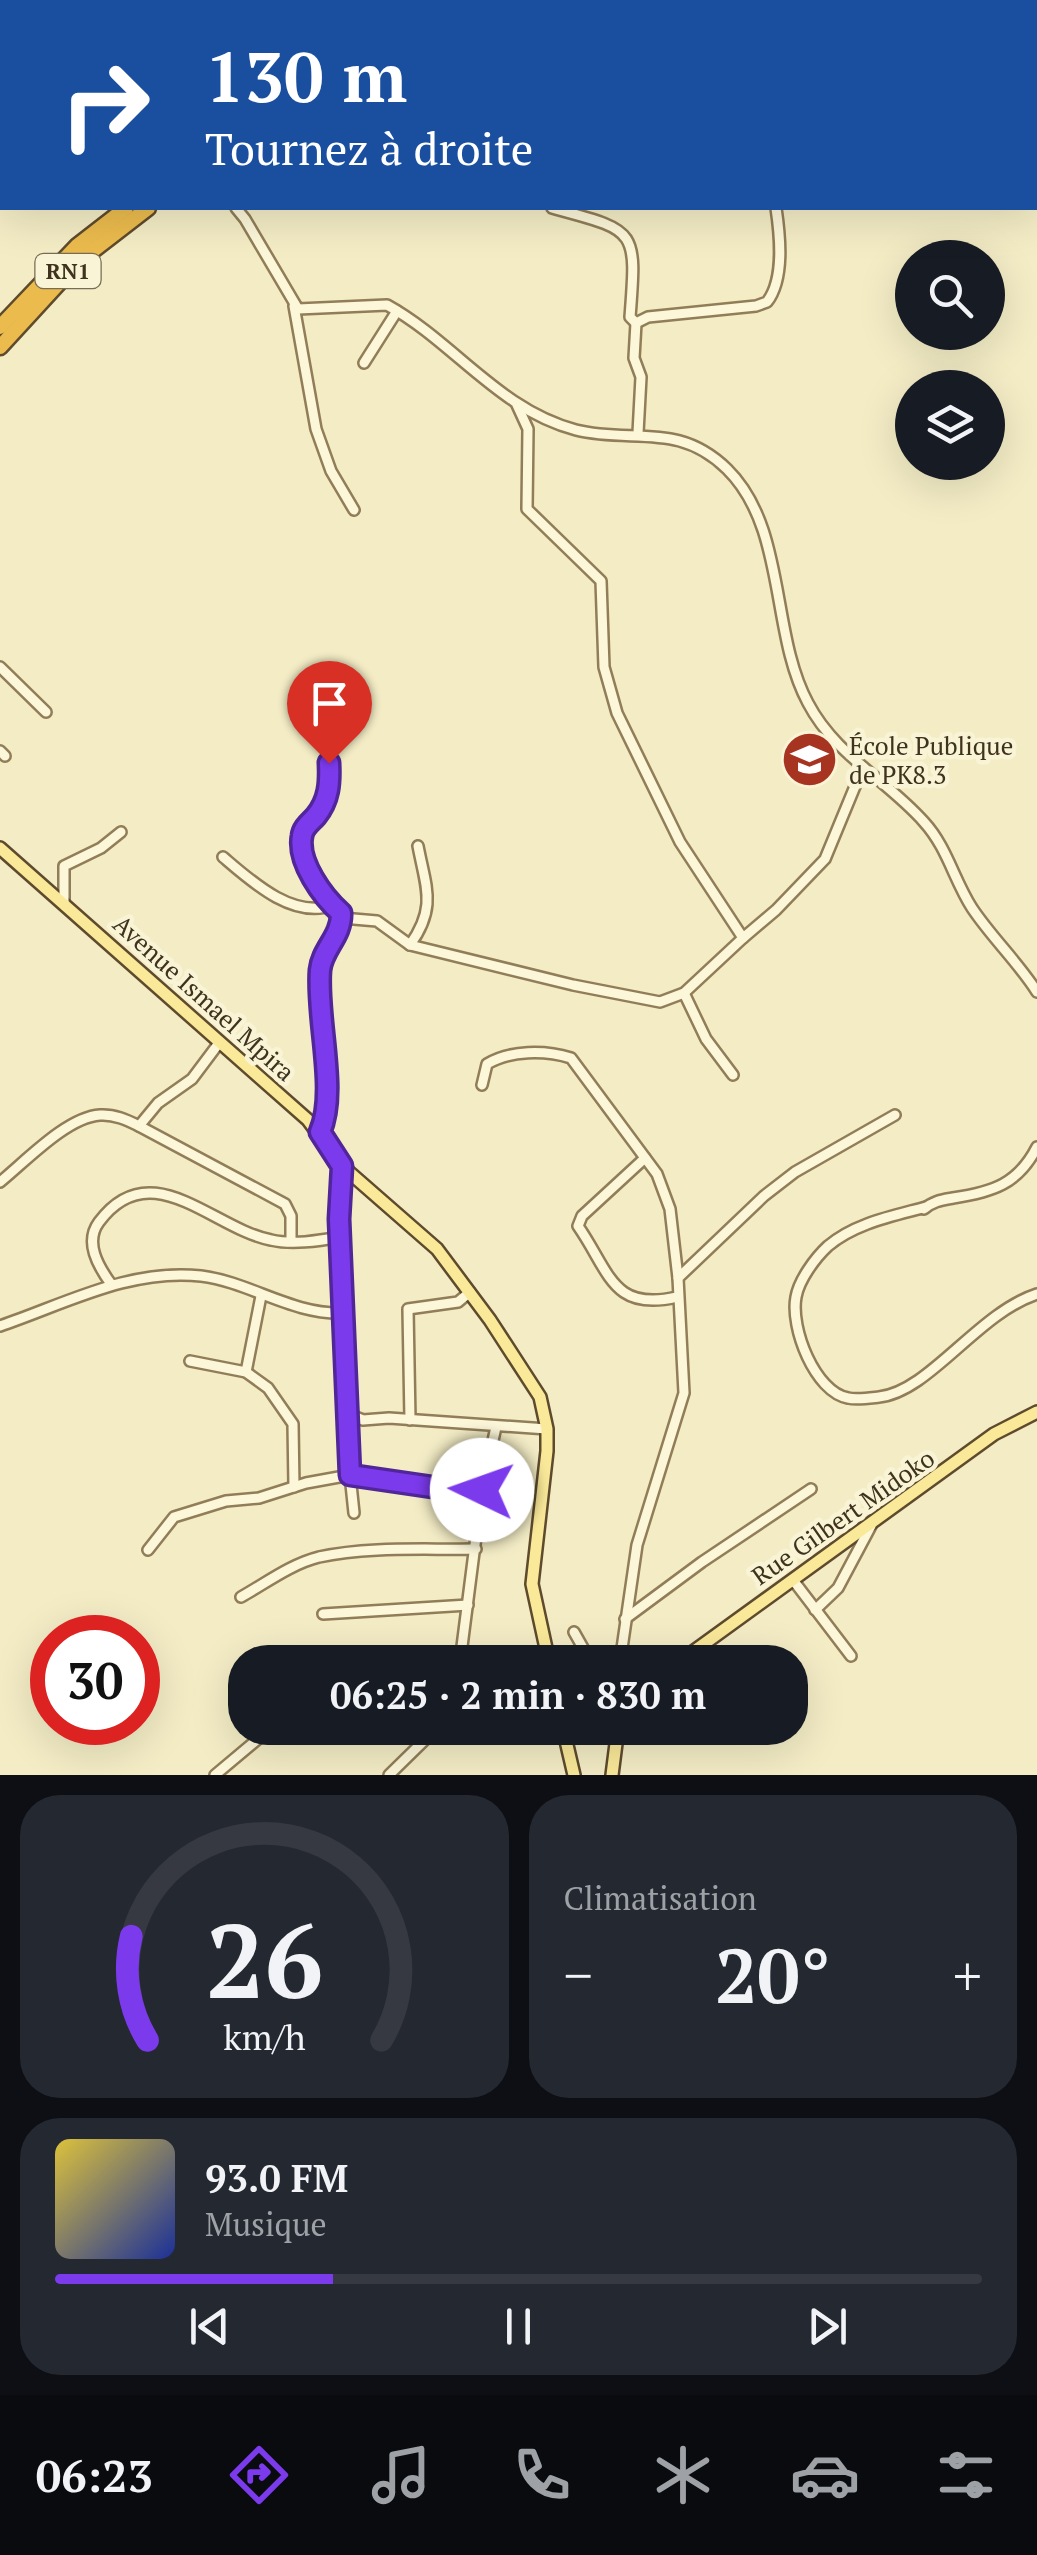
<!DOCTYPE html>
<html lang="fr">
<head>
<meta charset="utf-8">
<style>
	body { margin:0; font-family:"PT Serif",serif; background:#242831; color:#f1f3f6; height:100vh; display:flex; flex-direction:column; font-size:38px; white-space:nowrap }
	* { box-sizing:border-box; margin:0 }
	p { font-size:32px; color:#9ea1a6 }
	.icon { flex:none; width:55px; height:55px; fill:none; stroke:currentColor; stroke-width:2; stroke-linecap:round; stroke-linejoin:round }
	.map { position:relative; height:1775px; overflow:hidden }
	.drawer { display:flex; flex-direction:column; gap:20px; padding:20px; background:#0d0f14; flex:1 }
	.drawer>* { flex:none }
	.hud { position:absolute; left:0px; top:0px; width:1038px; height:210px; box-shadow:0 10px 40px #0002; background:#1a4fa0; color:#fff; overflow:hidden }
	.buttons { position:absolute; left:895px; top:240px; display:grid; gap:20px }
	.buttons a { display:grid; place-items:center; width:110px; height:110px; border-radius:50%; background:#171b24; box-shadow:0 10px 40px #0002; font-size:50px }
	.speed { position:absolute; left:30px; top:1615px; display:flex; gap:20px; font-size:50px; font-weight:700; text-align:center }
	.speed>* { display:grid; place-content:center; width:130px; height:130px; border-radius:50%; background:#171b24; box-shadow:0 10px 40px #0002; line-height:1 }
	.speed .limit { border:15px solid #d22; background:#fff; color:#111 }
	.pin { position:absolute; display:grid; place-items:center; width:85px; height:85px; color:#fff; margin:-102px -42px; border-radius:50% 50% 50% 0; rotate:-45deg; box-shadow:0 0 10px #0007 }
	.pin .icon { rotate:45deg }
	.me { position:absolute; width:110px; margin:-55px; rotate:273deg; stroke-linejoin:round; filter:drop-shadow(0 0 8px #0008) }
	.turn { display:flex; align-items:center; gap:35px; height:210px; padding:0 40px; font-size:45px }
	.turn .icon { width:130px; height:130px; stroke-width:2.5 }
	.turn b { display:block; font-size:70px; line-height:85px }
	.big { font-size:75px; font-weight:600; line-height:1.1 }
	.drawer .widget { flex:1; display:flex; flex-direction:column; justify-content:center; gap:15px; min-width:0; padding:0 35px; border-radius:40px; background:#242831 }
	.drawer .dial { align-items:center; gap:0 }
	.dial svg { height:260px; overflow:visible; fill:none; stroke:#363941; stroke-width:7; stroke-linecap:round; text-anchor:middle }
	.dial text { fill:#f1f3f6; stroke:none }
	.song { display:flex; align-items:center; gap:30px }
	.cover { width:120px; height:120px; border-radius:15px; background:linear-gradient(135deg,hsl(50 70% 55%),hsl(230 70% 35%)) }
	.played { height:10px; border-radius:5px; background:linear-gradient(90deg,#7c3aed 30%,#363941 30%) }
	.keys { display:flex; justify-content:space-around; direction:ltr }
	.heat { display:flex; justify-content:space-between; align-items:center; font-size:55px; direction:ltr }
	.drawer .tiles { flex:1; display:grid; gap:20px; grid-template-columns:1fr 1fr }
	.widget:last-child { grid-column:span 2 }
	.trip { position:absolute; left:228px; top:1645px; width:580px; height:100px; border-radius:40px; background:#171b24; box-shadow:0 10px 40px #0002; font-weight:600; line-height:100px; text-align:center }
	.dock { display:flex; height:160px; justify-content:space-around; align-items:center; background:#090b0e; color:#9ea1a6 }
	.dock .icon { width:70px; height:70px }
	.dock .selected { color:#7c3aed }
	.dock b { font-size:45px; color:#f1f3f6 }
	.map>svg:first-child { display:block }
</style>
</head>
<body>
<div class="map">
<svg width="1037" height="1775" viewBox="0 0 1037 1775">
	<rect width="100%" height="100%" fill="#f3ecc5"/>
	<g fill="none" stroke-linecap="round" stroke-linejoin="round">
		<defs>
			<g id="minor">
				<polyline points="188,0 188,2"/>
				<polyline points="803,0 803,2"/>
				<polyline points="444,2 458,0"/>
				<polyline points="1035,13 1037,11"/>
				<polyline points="0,89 2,89"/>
				<path d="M236,208L245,219L298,309L387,305C454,342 499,410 576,430C632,444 678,421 727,469C787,528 770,633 808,703C835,755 887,780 924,822C947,847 954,880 972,908C992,938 1018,962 1037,992"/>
				<path d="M552,208C637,231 637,228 630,317L636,323L648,317L756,306L767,302C785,279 780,235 776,208"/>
				<polyline points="294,306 316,429 331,471 354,510"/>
				<polyline points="636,323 634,358 641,377 638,433"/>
				<polyline points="364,363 397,311"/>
				<polyline points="0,667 46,712"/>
				<polyline points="0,751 5,756"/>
				<path d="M223,857C251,881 293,920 333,905"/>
				<polyline points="64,902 64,866 101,848 121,832"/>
				<polyline points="342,918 377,921 410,945 573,985 660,1002 684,993 743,938 680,842 617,713 604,667 601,581 527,509 528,429 517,405"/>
				<polyline points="743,938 776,910 825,859 863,767"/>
				<path d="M410,945C437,907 426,888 418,846"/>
				<polyline points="684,993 706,1039 733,1075"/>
				<path d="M482,1085L487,1064C510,1050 545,1050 571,1058L657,1174L670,1209L678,1278"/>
				<polyline points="139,1126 158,1103 192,1079 219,1043"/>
				<path d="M320,1132C338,1090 316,1019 320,970C322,949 342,936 341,913L317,887L302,834C308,824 316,817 322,807C337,780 327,745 323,716"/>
				<path d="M645,1158L582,1216L578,1226C610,1272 612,1312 677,1297"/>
				<path d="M0,1182C26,1161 67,1117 100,1115C114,1114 127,1120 139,1126L285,1204L291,1216V1241"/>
				<path d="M926,1207C893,1216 855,1223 828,1246C815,1258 799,1280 796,1297C790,1328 815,1392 848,1398C857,1400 870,1398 879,1397C929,1392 978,1313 1037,1294"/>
				<path d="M924,1209C933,1201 942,1200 953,1198C993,1192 1018,1184 1037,1147"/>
				<path d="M111,1284C98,1266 84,1242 99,1222C151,1152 213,1229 271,1240C292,1245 318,1241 340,1237"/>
				<path d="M0,1326C65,1304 130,1268 201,1276C250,1282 292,1315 343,1313"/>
				<polyline points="190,1361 246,1372 268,1388 293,1424 294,1487"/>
				<polyline points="246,1372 261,1296"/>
				<polyline points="346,1413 363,1420 389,1418 547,1429"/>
				<polyline points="410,1420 408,1309 458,1302 470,1292"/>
				<polyline points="354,1513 350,1475 439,1488 482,1490"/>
				<polyline points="148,1550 174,1517 226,1501 259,1498 306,1483 350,1475 339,1219 342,1166"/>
				<polyline points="793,1580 851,1656"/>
				<path d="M241,1597C266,1583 291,1564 319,1557C369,1546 425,1550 476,1549"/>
				<polyline points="815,1610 838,1588 871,1526"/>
				<polyline points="323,1614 468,1605"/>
				<polyline points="625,1619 702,1562 811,1489"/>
				<polyline points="574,1632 587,1655 620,1662 637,1545 684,1393 678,1278 764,1196 795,1172 895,1115"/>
				<polyline points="460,1662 482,1490 496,1427"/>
				<polyline points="215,1775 271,1728"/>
				<polyline points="389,1775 437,1728"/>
			</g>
			<g id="major">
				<polyline points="0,848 308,1120 342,1166 437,1249 490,1320 540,1397 547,1429 547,1451 532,1584 549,1662"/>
				<polyline points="679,1662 994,1434 1037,1412"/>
				<polyline points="563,1728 574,1775"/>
				<polyline points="612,1775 618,1728"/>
			</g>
			<g id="highway">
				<polyline points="1035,88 1037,88"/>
				<polyline points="1035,105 1037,107"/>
				<polyline points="0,327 77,246 126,208"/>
				<polyline points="0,347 78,262 148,208"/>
			</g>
		</defs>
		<use href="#minor" stroke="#917e58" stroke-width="14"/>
		<use href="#major" stroke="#5e4b2d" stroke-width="16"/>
		<use href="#highway" stroke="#5e4b2d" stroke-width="19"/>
		<use href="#minor" stroke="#fcf7d9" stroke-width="9"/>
		<use href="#major" stroke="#fae999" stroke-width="11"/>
		<use href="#highway" stroke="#ebbb4d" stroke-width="14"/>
	</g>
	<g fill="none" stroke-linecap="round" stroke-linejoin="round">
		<defs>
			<path id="route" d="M329,763C330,783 329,800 316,816C311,822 303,827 302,836C297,862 323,897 341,913C342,936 322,949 320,970C316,1019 338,1091 320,1132L342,1166L339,1219L350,1475L439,1488L482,1490"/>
		</defs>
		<use href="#route" stroke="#51269a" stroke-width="25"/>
		<use href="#route" stroke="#7c3aed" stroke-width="18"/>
	</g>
	<defs>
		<symbol id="school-disc" viewBox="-11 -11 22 22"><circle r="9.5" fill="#a73321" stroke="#f9f4d5"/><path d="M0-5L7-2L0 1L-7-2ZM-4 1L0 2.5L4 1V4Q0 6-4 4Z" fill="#fff"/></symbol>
	</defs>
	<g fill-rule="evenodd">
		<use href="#school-disc" x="778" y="728" width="63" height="63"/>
	</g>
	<g text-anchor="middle" stroke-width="9" stroke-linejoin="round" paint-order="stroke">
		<rect fill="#f9f4d5" stroke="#776c55" stroke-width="2.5" x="35.5" y="254" width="65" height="34" rx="8"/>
		<g font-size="22" font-weight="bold" fill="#3f321e">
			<text x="68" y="279">RN1</text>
		</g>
		<g font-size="25" fill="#3f321e" stroke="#f9f4d5" text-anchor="start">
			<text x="849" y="755">École Publique<tspan x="849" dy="29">de PK8.3</tspan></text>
		</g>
		<g font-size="25" fill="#3f321e" stroke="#f9f4d5">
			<text transform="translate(204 998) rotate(42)" y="9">Avenue Ismael Mpira</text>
			<text transform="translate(843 1517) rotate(-35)" y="9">Rue Gilbert Midoko</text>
		</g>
	</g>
</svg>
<div class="buttons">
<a><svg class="icon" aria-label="search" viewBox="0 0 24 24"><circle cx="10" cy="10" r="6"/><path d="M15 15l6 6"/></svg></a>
<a><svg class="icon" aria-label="layers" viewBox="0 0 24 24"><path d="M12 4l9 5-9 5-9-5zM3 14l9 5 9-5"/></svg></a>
</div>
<div class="speed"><div class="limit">30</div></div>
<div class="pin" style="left:329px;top:763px;background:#d93025"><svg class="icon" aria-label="arrive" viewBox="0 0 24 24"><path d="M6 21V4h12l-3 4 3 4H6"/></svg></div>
<svg class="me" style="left:482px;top:1490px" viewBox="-20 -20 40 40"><circle r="19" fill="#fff"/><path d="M0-13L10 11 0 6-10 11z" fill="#7c3aed"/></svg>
<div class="trip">06:25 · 2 min · 830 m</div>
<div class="hud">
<div class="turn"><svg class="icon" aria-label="right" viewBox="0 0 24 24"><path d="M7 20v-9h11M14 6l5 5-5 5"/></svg><div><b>130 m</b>Tournez à droite</div></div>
</div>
</div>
<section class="drawer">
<div class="tiles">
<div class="widget dial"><svg viewBox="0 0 100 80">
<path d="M14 69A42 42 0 1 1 86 69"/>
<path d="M14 69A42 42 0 0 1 9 37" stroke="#7c3aed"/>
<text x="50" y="56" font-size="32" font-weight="700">26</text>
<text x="50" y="72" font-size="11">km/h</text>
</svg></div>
<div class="widget"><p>Climatisation</p>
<div class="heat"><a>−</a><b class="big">20°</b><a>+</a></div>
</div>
<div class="widget">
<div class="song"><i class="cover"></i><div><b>93.0 FM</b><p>Musique</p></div></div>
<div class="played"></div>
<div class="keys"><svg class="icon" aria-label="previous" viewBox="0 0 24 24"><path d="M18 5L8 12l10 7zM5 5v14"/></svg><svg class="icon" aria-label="pause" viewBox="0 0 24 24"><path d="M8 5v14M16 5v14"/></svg><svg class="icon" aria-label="next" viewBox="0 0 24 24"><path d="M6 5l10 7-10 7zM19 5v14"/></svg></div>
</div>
</div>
</section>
<nav class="dock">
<b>06:23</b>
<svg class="icon selected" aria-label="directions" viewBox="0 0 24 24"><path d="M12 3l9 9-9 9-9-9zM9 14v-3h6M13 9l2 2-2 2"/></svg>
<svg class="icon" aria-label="music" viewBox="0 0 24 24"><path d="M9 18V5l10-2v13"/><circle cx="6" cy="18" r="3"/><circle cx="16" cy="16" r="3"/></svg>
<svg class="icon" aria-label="phone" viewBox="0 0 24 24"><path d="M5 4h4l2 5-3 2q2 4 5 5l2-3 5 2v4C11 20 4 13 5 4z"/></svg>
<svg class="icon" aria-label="climate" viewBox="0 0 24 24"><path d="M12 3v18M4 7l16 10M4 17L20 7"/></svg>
<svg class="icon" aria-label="car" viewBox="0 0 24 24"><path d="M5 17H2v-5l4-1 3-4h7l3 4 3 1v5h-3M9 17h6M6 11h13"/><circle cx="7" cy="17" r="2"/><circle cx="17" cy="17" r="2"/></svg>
<svg class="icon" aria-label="filters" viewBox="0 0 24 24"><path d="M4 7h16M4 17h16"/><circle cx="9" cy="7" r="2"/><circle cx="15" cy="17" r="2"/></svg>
</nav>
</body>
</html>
